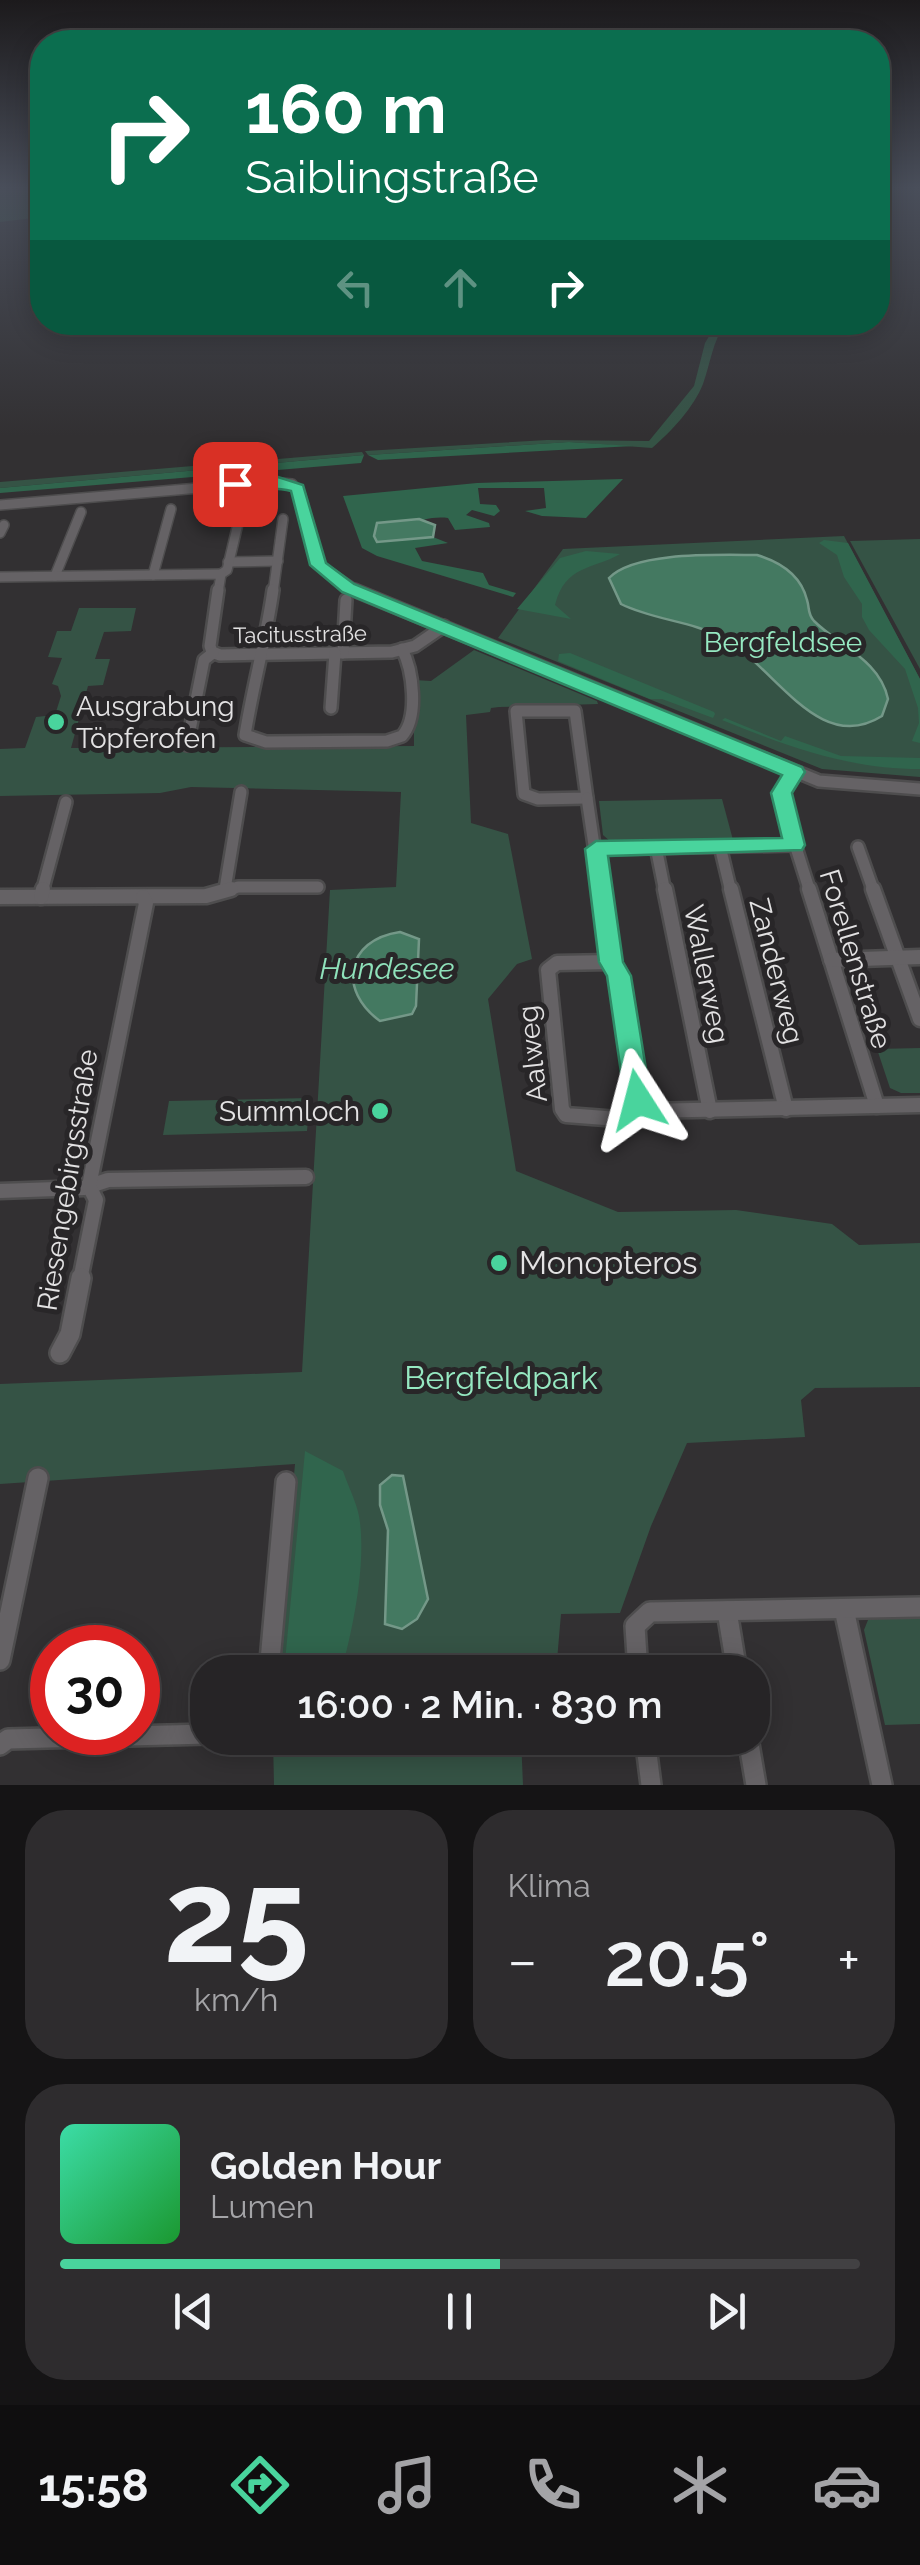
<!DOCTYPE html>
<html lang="de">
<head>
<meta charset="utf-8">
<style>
	body { margin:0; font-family:Raleway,sans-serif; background:#2e2c2e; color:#f1f3f6; height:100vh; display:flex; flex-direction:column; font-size:38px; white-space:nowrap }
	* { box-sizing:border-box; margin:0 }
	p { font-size:32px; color:#a4a4a7 }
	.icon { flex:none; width:55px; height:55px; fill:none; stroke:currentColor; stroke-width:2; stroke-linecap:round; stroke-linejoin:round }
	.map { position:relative; height:1785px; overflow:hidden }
	.details { display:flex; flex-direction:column; gap:25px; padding:25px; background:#151415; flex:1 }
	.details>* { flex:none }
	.banner { position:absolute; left:30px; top:30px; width:860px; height:305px; border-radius:40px; box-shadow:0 5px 25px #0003,0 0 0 2px #424143; background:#0b6e4f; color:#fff; overflow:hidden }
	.speed { position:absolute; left:30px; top:1625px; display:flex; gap:20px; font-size:50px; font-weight:700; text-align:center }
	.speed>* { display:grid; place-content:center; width:130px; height:130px; border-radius:50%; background:#262426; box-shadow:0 5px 25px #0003,0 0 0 2px #424143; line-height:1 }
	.speed .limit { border:15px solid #d22; background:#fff; color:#111 }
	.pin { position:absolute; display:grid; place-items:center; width:85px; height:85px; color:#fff; margin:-42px; border-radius:20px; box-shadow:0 5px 15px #0006 }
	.me { position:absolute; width:110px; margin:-55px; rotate:351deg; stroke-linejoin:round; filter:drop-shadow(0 0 8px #0008) }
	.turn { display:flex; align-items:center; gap:35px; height:210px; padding:0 50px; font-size:45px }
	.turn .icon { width:130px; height:130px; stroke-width:2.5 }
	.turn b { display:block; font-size:70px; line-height:85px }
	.lanes { display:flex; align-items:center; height:95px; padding:0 50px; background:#0003; justify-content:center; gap:50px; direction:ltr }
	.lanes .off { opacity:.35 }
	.big { font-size:75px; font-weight:600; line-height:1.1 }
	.details .tile { flex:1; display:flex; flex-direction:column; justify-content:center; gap:15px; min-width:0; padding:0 35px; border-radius:40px; background:#2e2c2e }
	.details .dial { align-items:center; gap:0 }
	.dial b { font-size:130px; line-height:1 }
	.song { display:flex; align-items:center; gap:30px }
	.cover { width:120px; height:120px; border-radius:15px; background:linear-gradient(135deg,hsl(160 70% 55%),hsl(130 70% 35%)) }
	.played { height:10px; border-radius:5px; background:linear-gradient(90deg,#49d49d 55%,#424143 55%) }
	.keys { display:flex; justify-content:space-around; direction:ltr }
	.heat { display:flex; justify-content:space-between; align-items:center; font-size:55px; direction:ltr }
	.details .tiles { flex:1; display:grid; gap:25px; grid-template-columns:1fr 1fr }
	.tile:last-child { grid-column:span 2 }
	.trip { position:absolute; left:190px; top:1655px; width:580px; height:100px; border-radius:40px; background:#262426; box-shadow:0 5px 25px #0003,0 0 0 2px #424143; font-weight:600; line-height:100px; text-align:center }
	.menu { display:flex; height:160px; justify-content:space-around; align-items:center; background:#0f0e0f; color:#a4a4a7 }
	.menu .icon { width:70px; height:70px }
	.menu .selected { color:#49d49d }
	.menu b { font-size:45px; color:#f1f3f6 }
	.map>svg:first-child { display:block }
</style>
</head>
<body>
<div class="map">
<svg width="920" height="1785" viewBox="0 0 920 1785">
	<rect width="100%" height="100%" fill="#323032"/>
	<g fill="#355345">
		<polygon points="42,186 42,217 0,222 0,190"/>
		<path d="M717,323H726C712,342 711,362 703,384C694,407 671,432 652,448L570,442L368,455L365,451L547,440L649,441L694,386L705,343Z"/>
		<polygon points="362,452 364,455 0,488 0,482"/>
		<polygon points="844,536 920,679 920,777 822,769 498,638 563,549"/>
		<polygon points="920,539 920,669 850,541"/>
		<polygon points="79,608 136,608 131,631 104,632 95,659 110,659 103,685 88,686 71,748 414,746 414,680 431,681 474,650 597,701 598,704 499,707 491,708 490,712 466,715 471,823 508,834 532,959 517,964 488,999 516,1171 618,1212 736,1210 832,1224 859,1245 920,1243 920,1387 815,1388 801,1400 805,1437 687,1443 651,1526 620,1613 561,1614 556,1672 276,1672 295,1464 0,1484 0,1384 302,1372 330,890 396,887 401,792 191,787 160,793 0,796 0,749 25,748 36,717 55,715 61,696 58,686 52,684 62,658 48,657 57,631 71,631"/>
		<polygon points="722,799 733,840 611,842 603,835 599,801"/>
		<polygon points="920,1048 920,1093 901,1093 890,1088 877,1049"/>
		<polygon points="310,1098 307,1131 163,1135 169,1101"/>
		<polygon points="920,1615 920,1724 885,1725 864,1630 868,1620 873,1617"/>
		<polygon points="273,1738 521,1738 523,1785 274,1785"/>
	</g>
	<g fill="#30654d">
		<polygon points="569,442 633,446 378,460 368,455"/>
		<polygon points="364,455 361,463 0,493 0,488"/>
		<path d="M623,479L586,518L542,516L525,511L546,508L544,488H478L480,504L496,505L500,511L494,516L472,510L466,515L489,523L490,527L455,530L448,518C421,515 401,529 378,542L433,537L448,543L415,548L422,561L483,573L489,585L516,593L513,597L377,556L362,548L343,496L477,483Z"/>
		<polygon points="824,540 848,543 920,679 920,743 912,741 919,723 918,708 905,669 869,630 862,617 862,604 844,577 837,555 819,543"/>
		<path d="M586,551L620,554C592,570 565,565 555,605L571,619L517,609L560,558Z"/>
		<polygon points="570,653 714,712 715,714 713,718 662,699 650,699 558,661 559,654"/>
		<path d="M725,718L781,741L785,736L841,756L920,758V769C848,769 788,747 722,720Z"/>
		<path d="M305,1451L343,1471C348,1486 356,1501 359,1516C367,1561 353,1629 341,1672H284Z"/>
	</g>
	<g fill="#447961" stroke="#749888" stroke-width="2.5">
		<polygon points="419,519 435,525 433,537 377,542 374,536 377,523"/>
		<path d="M757,555C780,562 801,575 807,600C810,609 807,613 814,621C839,646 880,660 888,699L882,716C818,756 775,666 723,638C692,621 653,620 621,604L609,578C635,551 720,555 757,555Z"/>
		<path d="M400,932L419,939L416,1006L412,1014L380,1021C338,991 345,940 400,932Z"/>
		<polygon points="392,1475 403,1476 428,1599 417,1619 402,1629 385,1624 388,1530 380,1505 380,1485"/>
	</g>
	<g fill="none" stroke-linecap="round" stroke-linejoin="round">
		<defs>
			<g id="street-far3">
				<polygon points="267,503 266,511 241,511 243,504"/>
				<polyline points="0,505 269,482 292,484 301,496 319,565 360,593"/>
				<polyline points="0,533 4,525"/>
				<polyline points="228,562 278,561"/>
				<polyline points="221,574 227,570 241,511"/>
				<polyline points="153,575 171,509"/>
				<polyline points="55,576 81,512"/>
				<polyline points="0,577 221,574 218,593"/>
				<polyline points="273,593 283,519"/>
			</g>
			<g id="street-far2">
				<polyline points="218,590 210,646 212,652 220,655 392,652 415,646 444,626"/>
				<path d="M273,590C266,640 253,685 245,735L266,742L387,741L402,736C419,717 413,670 402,649"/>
				<polyline points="354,590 819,781 920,789"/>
				<polyline points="343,653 346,600"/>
				<polyline points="331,708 335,653"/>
				<polygon points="516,711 575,711 587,798 538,799 524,794"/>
				<polyline points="187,745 204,660 213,653"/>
				<polyline points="795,772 781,793 782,803 810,892"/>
				<polyline points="587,798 601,892"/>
				<polyline points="720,846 731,892"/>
				<polyline points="656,847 665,892"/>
				<polyline points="858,847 874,892"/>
				<polyline points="596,849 794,845"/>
				<polyline points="225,889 241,792"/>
				<polyline points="42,892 66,802"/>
				<polyline points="222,892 238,887 318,887"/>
			</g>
			<g id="street-far1">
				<polyline points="601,889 638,1100 646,1111"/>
				<polyline points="665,889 710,1111"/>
				<polyline points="731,889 786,1109"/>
				<polyline points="809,889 877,1106"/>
				<polyline points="873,889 920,1019"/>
				<polyline points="0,897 206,896 231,889"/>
				<polyline points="41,897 43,889"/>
				<polyline points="831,960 920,957"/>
				<polyline points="611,962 557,963 548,970 562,1109 566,1115 618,1119 646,1111 920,1105"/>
				<polyline points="0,1191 84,1188 108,1180 306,1177"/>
				<polyline points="80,1280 96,1200 89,1186 146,903 143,897"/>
			</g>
			<g id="street">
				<polyline points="60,1353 70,1334 81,1278"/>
				<polyline points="844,1609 882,1785"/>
				<polyline points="727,1611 737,1672"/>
				<polyline points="0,1660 38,1478"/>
				<polyline points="269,1672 286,1482"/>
				<polyline points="638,1672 635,1626 650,1612 920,1607"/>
				<polyline points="645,1738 651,1785"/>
				<polyline points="748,1738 756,1785"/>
				<polyline points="0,1745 8,1739 208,1734"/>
			</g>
		</defs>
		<use href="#street-far3" stroke="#4e4d4e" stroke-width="12"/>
		<use href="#street-far2" stroke="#4e4d4e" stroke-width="16"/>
		<use href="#street-far1" stroke="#4e4d4e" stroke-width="19"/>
		<use href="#street" stroke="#4e4d4e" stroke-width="24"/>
		<use href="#street-far3" stroke="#656265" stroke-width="9"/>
		<use href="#street-far2" stroke="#656265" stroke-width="11"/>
		<use href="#street-far1" stroke="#656265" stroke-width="14"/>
		<use href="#street" stroke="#656265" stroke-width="19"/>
	</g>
	<linearGradient id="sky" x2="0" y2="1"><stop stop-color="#1c1a1c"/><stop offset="0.43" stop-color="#494e5a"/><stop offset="1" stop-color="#494e5a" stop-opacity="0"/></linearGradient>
	<rect width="920" height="436" fill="url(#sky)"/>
	<path fill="#49d49d" stroke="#2f8a66" stroke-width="2.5" d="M278,477L303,485L326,563L354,584L802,767L805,772L792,793L805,845L802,850L608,856L623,962L631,976L651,1100L647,1108L638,1111L629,1108L625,1100L607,976L599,962L585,849L596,841L782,838L771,793L782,775L342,592L310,565L291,491C270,484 244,494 227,484L235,480Z"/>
	<g fill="#49d49d" stroke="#282628" stroke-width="4">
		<circle cx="56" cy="722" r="10"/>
		<circle cx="380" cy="1111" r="10"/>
		<circle cx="499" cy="1263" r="10"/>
	</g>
	<g text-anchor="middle" stroke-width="10" stroke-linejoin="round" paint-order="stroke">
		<g font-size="22" fill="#e3e2e3" stroke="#282628">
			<text transform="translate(300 634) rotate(-1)" y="8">Tacitusstraße</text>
		</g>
		<g font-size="28" fill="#96e9c2" stroke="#282628">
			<text x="783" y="652">Bergfeldsee</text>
		</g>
		<g font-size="28" fill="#e3e2e3" stroke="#282628" text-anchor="start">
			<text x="76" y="716">Ausgrabung<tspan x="76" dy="32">Töpferofen</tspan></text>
			<text x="360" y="1121" text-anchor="end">Summloch</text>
		</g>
		<g font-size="28" fill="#e3e2e3" stroke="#282628">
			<text transform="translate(856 959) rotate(73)" y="10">Forellenstraße</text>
			<text transform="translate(777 971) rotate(76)" y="10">Zanderweg</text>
			<text transform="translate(707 974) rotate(79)" y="10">Wallerweg</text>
			<text transform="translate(532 1054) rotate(-96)" y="10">Aalweg</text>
			<text transform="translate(67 1180) rotate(-81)" y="10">Riesengebirgsstraße</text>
		</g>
		<g font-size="30" font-style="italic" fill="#8fe2bb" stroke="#282628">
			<text x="387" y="979">Hundesee</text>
		</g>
		<g font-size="32" fill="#e3e2e3" stroke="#282628" text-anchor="start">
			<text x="519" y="1274">Monopteros</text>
		</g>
		<g font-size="32" fill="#96e9c2" stroke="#282628">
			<text x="501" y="1389">Bergfeldpark</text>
		</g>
	</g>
</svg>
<div class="speed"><div class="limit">30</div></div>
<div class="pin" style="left:235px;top:484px;background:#d93025"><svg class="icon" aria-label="arrive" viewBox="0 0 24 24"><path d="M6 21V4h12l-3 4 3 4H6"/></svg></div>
<svg class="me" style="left:638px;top:1100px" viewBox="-20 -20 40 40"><path d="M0-17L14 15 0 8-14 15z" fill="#49d49d" stroke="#fff" stroke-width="4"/></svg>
<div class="trip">16:00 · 2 Min. · 830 m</div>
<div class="banner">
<div class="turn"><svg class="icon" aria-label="right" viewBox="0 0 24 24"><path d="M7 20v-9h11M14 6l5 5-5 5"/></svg><div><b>160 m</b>Saiblingstraße</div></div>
<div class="lanes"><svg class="icon off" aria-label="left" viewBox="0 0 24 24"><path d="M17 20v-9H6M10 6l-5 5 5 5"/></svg><svg class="icon off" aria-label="ahead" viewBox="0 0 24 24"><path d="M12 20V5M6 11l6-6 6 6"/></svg><svg class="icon" aria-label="right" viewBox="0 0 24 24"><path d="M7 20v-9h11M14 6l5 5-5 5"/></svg></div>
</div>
</div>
<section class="details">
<div class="tiles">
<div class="tile dial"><b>25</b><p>km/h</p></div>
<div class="tile"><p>Klima</p>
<div class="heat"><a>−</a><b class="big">20.5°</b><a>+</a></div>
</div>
<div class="tile">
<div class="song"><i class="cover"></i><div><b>Golden Hour</b><p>Lumen</p></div></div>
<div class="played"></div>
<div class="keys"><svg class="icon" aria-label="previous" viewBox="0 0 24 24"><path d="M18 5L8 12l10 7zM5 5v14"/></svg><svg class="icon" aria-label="pause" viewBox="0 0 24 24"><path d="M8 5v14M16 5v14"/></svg><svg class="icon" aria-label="next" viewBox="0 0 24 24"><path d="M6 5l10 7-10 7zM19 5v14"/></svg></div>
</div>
</div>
</section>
<nav class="menu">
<b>15:58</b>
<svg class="icon selected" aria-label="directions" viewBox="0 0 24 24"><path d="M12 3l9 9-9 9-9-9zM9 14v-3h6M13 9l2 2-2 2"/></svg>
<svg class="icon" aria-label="music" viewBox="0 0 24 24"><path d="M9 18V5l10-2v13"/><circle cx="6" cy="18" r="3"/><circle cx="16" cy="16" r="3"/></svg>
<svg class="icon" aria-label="phone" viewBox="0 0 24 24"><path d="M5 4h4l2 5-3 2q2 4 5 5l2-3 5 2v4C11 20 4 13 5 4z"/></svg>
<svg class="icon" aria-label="climate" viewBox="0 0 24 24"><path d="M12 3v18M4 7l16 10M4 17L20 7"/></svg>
<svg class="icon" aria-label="car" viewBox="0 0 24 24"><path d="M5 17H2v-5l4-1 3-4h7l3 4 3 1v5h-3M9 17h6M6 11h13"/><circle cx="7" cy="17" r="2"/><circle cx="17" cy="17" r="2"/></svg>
</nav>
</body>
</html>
